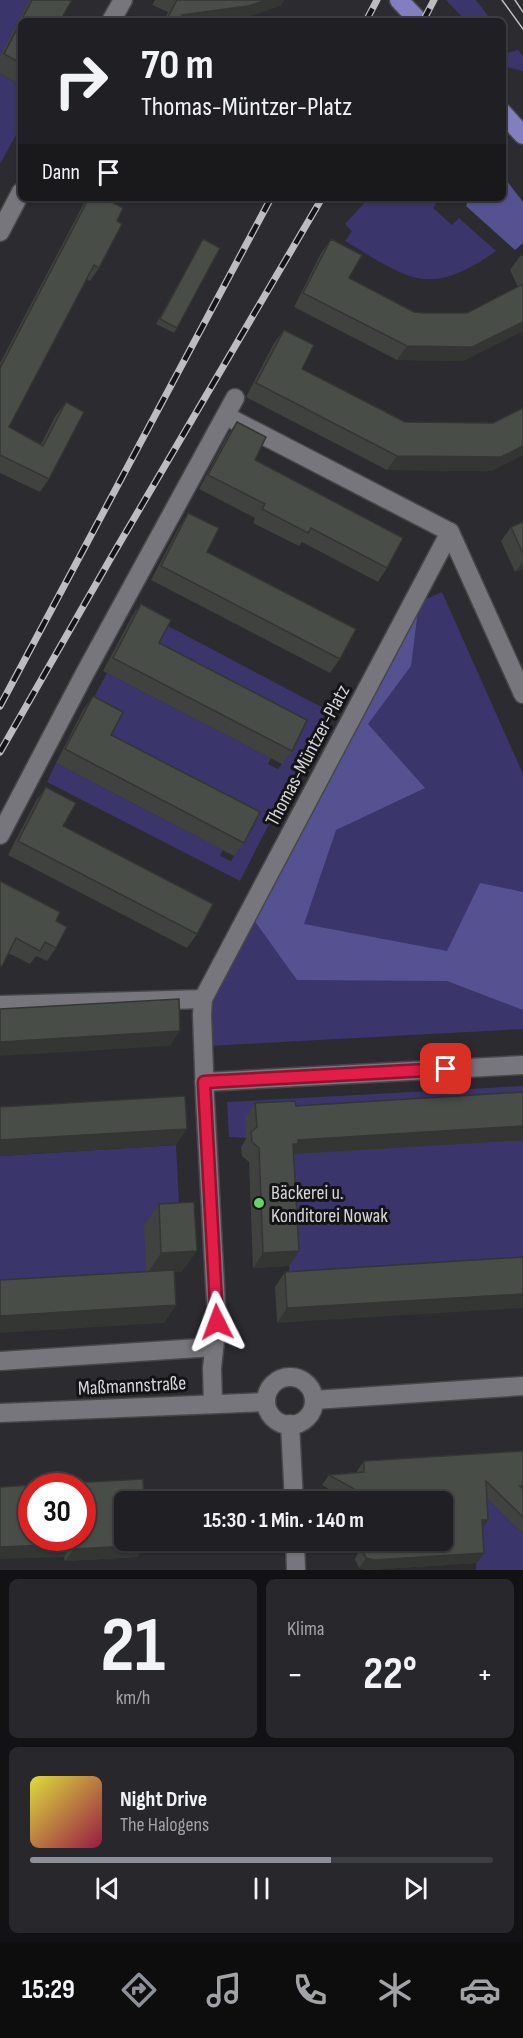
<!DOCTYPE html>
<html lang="de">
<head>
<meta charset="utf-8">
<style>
	body { margin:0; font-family:"Sofia Sans Condensed",sans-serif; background:#28282c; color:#f1f3f6; height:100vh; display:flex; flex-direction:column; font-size:22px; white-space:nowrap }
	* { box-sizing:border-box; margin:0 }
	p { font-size:20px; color:#a2a3a6 }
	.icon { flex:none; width:33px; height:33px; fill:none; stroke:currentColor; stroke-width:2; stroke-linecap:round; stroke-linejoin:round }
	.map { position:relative; height:1570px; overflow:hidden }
	.details { display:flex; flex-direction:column; gap:9px; padding:9px; background:#121214; flex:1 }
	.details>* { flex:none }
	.banner { position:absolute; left:18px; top:18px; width:488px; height:183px; border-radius:9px; box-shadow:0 2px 4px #0004,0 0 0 2px #3d3e41; background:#202024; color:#f1f3f6; overflow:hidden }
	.speed { position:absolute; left:18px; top:1473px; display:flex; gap:12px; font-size:30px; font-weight:700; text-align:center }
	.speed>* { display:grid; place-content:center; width:78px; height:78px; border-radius:50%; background:#202024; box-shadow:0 2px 4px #0004,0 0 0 2px #3d3e41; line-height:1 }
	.speed .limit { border:9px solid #d22; background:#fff; color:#111 }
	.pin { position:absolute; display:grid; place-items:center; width:51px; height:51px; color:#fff; margin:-26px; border-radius:12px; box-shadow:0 3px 9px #0006 }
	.me { position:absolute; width:66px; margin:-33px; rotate:357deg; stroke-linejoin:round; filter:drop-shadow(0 0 4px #0008) }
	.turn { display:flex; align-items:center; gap:21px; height:126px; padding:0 24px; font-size:27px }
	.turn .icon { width:78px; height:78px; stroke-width:2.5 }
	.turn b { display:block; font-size:42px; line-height:51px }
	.then { display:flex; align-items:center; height:57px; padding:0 24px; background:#0003; gap:12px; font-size:22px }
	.big { font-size:45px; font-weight:700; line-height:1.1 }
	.details .widget { flex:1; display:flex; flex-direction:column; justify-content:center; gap:9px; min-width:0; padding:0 21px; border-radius:9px; background:#28282c }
	.details .dial { align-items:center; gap:0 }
	.dial b { font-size:78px; line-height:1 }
	.song { display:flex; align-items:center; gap:18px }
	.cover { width:72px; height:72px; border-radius:9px; background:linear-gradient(135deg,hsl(60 70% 55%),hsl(340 70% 35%)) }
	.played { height:6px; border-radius:3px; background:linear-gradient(90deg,#8c9099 65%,#3d3e41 65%) }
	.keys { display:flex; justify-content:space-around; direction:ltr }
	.heat { display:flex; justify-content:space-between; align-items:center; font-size:33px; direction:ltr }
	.details .tiles { flex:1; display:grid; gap:9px; grid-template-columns:1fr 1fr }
	.widget:last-child { grid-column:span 2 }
	.trip { position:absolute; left:114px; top:1491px; width:339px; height:60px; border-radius:9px; background:#202024; box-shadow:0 2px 4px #0004,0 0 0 2px #3d3e41; font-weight:700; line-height:60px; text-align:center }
	.tab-bar { display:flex; height:96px; justify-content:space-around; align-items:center; background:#0d0d0e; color:#a2a3a6 }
	.tab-bar .icon { width:42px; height:42px }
	.tab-bar .selected { color:#8c9099 }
	.tab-bar b { font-size:27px; color:#f1f3f6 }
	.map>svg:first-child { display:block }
</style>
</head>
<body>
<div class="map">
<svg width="523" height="1570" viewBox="0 0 523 1570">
	<rect width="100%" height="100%" fill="#2b2b30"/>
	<g fill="#3a356a">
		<polygon points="0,0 29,0 0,57"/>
		<polygon points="446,0 476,0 492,21 466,21"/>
		<polygon points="518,50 523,56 523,71 507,67 503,62 503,54"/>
		<polygon points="0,74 21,85 21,126 0,164"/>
		<path d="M369,198H433L437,202L433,208L452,225L459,218L496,251C428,299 409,279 345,241L352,231L345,224Z"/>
		<polygon points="442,592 523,774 523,1029 209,1046 207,1010 419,602"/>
		<polygon points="136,609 327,710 240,881 47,782 56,763 223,850 220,856 231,861 234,856 101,749 86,712 107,673 271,758 268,764 278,769 282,764 149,657 131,618"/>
		<polygon points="523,1086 523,1106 246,1138 229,1137 227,1102"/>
		<polygon points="523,1140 523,1272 290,1286 283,1163 288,1154"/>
		<polygon points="176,1145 180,1222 147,1288 0,1297 0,1156"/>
		<polygon points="479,1491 523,1534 523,1570 476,1570"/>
	</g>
	<g fill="#565291">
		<polygon points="503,176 523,202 523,243 515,250 466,206 469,198 502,198"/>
		<polygon points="419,602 411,666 368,724 425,788 336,830 304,924 447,951 480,883 523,892 523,1010 447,981 297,980 254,920"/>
	</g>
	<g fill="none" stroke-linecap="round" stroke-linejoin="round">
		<defs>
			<g id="minor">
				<polyline points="111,21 123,0"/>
				<polyline points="0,232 21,192"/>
				<polyline points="226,416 450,532 523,694"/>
				<polyline points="0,835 85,673 235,398"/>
				<polyline points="0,1005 203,999"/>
				<polyline points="204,1082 523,1065"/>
				<polyline points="0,1361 214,1347"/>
				<circle cx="290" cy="1401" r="24"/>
				<polyline points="314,1400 523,1386"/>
				<polyline points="213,1404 212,1368 217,1322 205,1098 202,1015 203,999 450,532"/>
				<polyline points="0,1413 266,1402"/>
				<polyline points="290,1424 294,1502"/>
				<polyline points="295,1540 296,1570"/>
			</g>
			<g id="major">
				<polyline points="399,0 419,21"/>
				<polyline points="502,112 523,135"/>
			</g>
		</defs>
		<use href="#minor" stroke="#46474a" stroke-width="21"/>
		<use href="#major" stroke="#46474a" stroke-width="21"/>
		<use href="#minor" stroke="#76767c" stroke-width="18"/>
		<use href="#major" stroke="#837ebf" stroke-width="18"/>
		<g stroke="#bdbdc0" stroke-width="1.5">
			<polyline points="502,0 523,29"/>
			<polyline points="515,0 523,12"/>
		</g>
		<defs>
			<g id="rail">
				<polyline points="366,21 377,0"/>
				<polyline points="423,21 434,0"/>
				<polyline points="0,706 271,198"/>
				<polyline points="0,752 112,556 322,198"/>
			</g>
		</defs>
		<use href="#rail" stroke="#bdbdc0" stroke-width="7"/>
		<use href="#rail" stroke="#141416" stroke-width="4.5" stroke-dasharray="14" stroke-linecap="butt"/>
	</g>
	<g fill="#3f423e">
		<polygon points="29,0 72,0 21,21 21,85 0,74 0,56"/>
		<polygon points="155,0 284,0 281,5 239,20 228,21 164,21 168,12 152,5"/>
		<polygon points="87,198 104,198 117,221 99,268 90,281 86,279 9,427 41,444 56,415 66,402 49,479 40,492 0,473 0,363 83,205"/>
		<polygon points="203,239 177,328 174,333 156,324"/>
		<polygon points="331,239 349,278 414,312 424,313 467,313 518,287 510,270 520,256 523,255 523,331 463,361 397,360 294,307 321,253"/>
		<polygon points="284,330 302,369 405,422 493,423 523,408 523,455 491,471 387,470 246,397 274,343"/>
		<polygon points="237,422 255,460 387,568 378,582 302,542 299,546 253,523 255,518 199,489 227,436"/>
		<polygon points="188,513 207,552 340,659 330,673 151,580 179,527"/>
		<polygon points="523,522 523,569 515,572 501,541 511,527"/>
		<polygon points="141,604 159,643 292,751 282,764 103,671 131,618"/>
		<polygon points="93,696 111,735 244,843 234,856 56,763 83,710"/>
		<polygon points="46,787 63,826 197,934 187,948 8,855 36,801"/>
		<polygon points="0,881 56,921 56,948 47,961 36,956 30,964 8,953 0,968"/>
		<polygon points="523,1092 523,1140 293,1154 299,1251 289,1266 253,1268 249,1162 242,1156 241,1147 246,1139 245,1118 255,1103 296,1106"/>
		<polygon points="159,1204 182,1272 175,1272 176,1305 164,1323 146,1271 144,1225"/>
		<polygon points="523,1257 277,1323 275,1287 285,1272"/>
		<polygon points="523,1451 523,1534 487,1499 482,1528 484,1553 477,1563 367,1570 359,1568 355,1559 364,1540 442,1540 442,1502 352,1502 322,1485 329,1475 357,1472 357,1471 364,1461"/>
		<polygon points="0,1487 146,1545 137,1557 65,1561 64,1557"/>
	</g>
	<g fill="#333632">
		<polygon points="267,0 284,0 281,5 239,20 228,21 178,21 182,15"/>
		<polygon points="523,322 523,331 463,361 397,360 407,346"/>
		<polygon points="523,446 523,455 491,471 387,470 397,456"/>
		<polygon points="523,562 523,569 515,572"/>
		<polygon points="180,1031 170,1046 0,1056 0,1042"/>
		<polygon points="523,1126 523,1140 291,1154 293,1144 298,1140"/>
		<polygon points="187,1129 176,1145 0,1156 0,1140"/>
		<polygon points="197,1251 182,1272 147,1274 161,1253"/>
		<polygon points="299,1251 289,1266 253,1268 263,1253"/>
		<polygon points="523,1294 523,1308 277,1323 287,1308"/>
		<polygon points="176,1305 164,1323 0,1333 0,1316"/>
		<polygon points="482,1520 488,1520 481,1530"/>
		<polygon points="73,1544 64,1557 0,1559 0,1547"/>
		<polygon points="146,1545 137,1557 65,1561 74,1549"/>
		<polygon points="484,1553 477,1563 370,1570 359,1568 366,1558"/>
	</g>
	<g fill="#494d48" stroke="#333632" stroke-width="1.5" fill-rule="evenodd">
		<polygon points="32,0 72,0 60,21 21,21"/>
		<polygon points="177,0 267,0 248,6 182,15 195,21 166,21"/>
		<polygon points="21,21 21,63 4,54"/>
		<polygon points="89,198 104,198 123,208 117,221 122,224 99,268 94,265 9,427 43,446 66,402 84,412 49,479 0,455 0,368"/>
		<polygon points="203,239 220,248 177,328 160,319"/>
		<polygon points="331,239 362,255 349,278 414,312 424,313 467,313 523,284 523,322 472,347 407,346 303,293"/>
		<polygon points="284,330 314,345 302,369 405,422 493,423 523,408 523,446 501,457 397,456 256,383"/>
		<polygon points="237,422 266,437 255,460 403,538 387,568 311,528 308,533 262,509 265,504 208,475"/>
		<polygon points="188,513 219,528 207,552 356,629 340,659 161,566"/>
		<polygon points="523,522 523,554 511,527"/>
		<polygon points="141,604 171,620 159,643 307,720 292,751 113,658"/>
		<polygon points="93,696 123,712 111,735 260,812 244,843 65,749"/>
		<polygon points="46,787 76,803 63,826 213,904 197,934 18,841"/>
		<polygon points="0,881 60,912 56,921 67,927 56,948 45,942 40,951 16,938 2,966 0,965"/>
		<polygon points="179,999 180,1031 0,1042 0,1009"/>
		<polygon points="523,1092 523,1126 298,1140 298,1144 293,1144 299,1251 263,1253 259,1148 252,1142 251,1132 257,1127 255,1103 295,1101 296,1106"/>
		<polygon points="185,1096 187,1129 0,1140 0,1107"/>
		<polygon points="194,1202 197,1251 161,1253 159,1204"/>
		<polygon points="523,1257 523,1294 287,1308 285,1272"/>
		<polygon points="174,1270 176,1305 0,1316 0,1280"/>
		<polygon points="523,1451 523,1486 520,1486 523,1489 523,1517 486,1481 488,1520 482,1520 484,1553 374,1560 366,1558 362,1549 366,1540 442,1540 442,1502 355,1502 365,1495 329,1475 364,1472 364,1461"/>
		<path d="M143,1479L144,1502H124V1540H146V1545L74,1549L73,1544L0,1547V1487ZM32,1486H82V1538H32Z"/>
	</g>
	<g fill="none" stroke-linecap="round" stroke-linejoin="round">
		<defs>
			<polyline id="route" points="217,1322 204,1082 446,1069"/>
		</defs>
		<use href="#route" stroke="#92132f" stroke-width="15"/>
		<use href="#route" stroke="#e11d48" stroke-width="10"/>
	</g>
	<circle fill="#64d468" stroke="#141416" stroke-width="2" cx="259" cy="1203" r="6"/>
	<g text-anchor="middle" stroke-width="6" stroke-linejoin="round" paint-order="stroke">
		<g font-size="20" fill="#d7d7da" stroke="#141416">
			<text transform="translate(307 755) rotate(-62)" y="7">Thomas-Müntzer-Platz</text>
			<text transform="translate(132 1385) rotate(-3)" y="7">Maßmannstraße</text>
		</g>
		<g font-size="20" fill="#d7d7da" stroke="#141416" text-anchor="start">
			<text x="271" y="1199">Bäckerei u.<tspan x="271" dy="23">Konditorei Nowak</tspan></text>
		</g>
	</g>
</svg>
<div class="speed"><div class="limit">30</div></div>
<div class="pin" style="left:446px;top:1069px;background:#d93025"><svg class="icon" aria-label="arrive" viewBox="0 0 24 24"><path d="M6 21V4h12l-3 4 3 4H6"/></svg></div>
<svg class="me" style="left:217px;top:1322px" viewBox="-20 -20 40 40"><path d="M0-17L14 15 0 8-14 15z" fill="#e11d48" stroke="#fff" stroke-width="4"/></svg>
<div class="trip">15:30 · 1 Min. · 140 m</div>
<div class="banner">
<div class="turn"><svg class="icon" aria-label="right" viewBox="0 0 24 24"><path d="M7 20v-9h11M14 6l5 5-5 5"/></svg><div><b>70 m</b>Thomas-Müntzer-Platz</div></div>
<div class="then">Dann<svg class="icon" aria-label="arrive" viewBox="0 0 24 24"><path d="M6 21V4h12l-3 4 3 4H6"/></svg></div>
</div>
</div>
<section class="details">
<div class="tiles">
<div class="widget dial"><b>21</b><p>km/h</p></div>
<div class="widget"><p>Klima</p>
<div class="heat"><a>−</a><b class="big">22°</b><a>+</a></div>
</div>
<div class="widget">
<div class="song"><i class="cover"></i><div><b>Night Drive</b><p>The Halogens</p></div></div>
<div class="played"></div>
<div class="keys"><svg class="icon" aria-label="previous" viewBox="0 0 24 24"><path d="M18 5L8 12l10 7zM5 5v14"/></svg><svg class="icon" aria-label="pause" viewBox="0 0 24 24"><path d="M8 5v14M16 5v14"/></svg><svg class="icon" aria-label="next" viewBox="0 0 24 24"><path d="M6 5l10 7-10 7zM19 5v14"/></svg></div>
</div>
</div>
</section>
<nav class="tab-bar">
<b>15:29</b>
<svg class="icon selected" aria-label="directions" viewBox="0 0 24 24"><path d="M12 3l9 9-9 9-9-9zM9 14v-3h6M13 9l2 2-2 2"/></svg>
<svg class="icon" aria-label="music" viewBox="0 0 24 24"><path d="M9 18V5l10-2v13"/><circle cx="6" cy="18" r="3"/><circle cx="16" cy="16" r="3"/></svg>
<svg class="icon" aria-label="phone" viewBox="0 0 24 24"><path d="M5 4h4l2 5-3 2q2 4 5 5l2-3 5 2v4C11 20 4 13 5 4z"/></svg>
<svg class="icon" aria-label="climate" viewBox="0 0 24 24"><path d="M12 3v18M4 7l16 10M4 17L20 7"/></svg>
<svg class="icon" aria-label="car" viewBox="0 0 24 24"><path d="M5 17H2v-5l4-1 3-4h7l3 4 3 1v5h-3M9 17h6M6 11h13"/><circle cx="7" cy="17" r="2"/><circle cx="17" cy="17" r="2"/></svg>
</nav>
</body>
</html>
